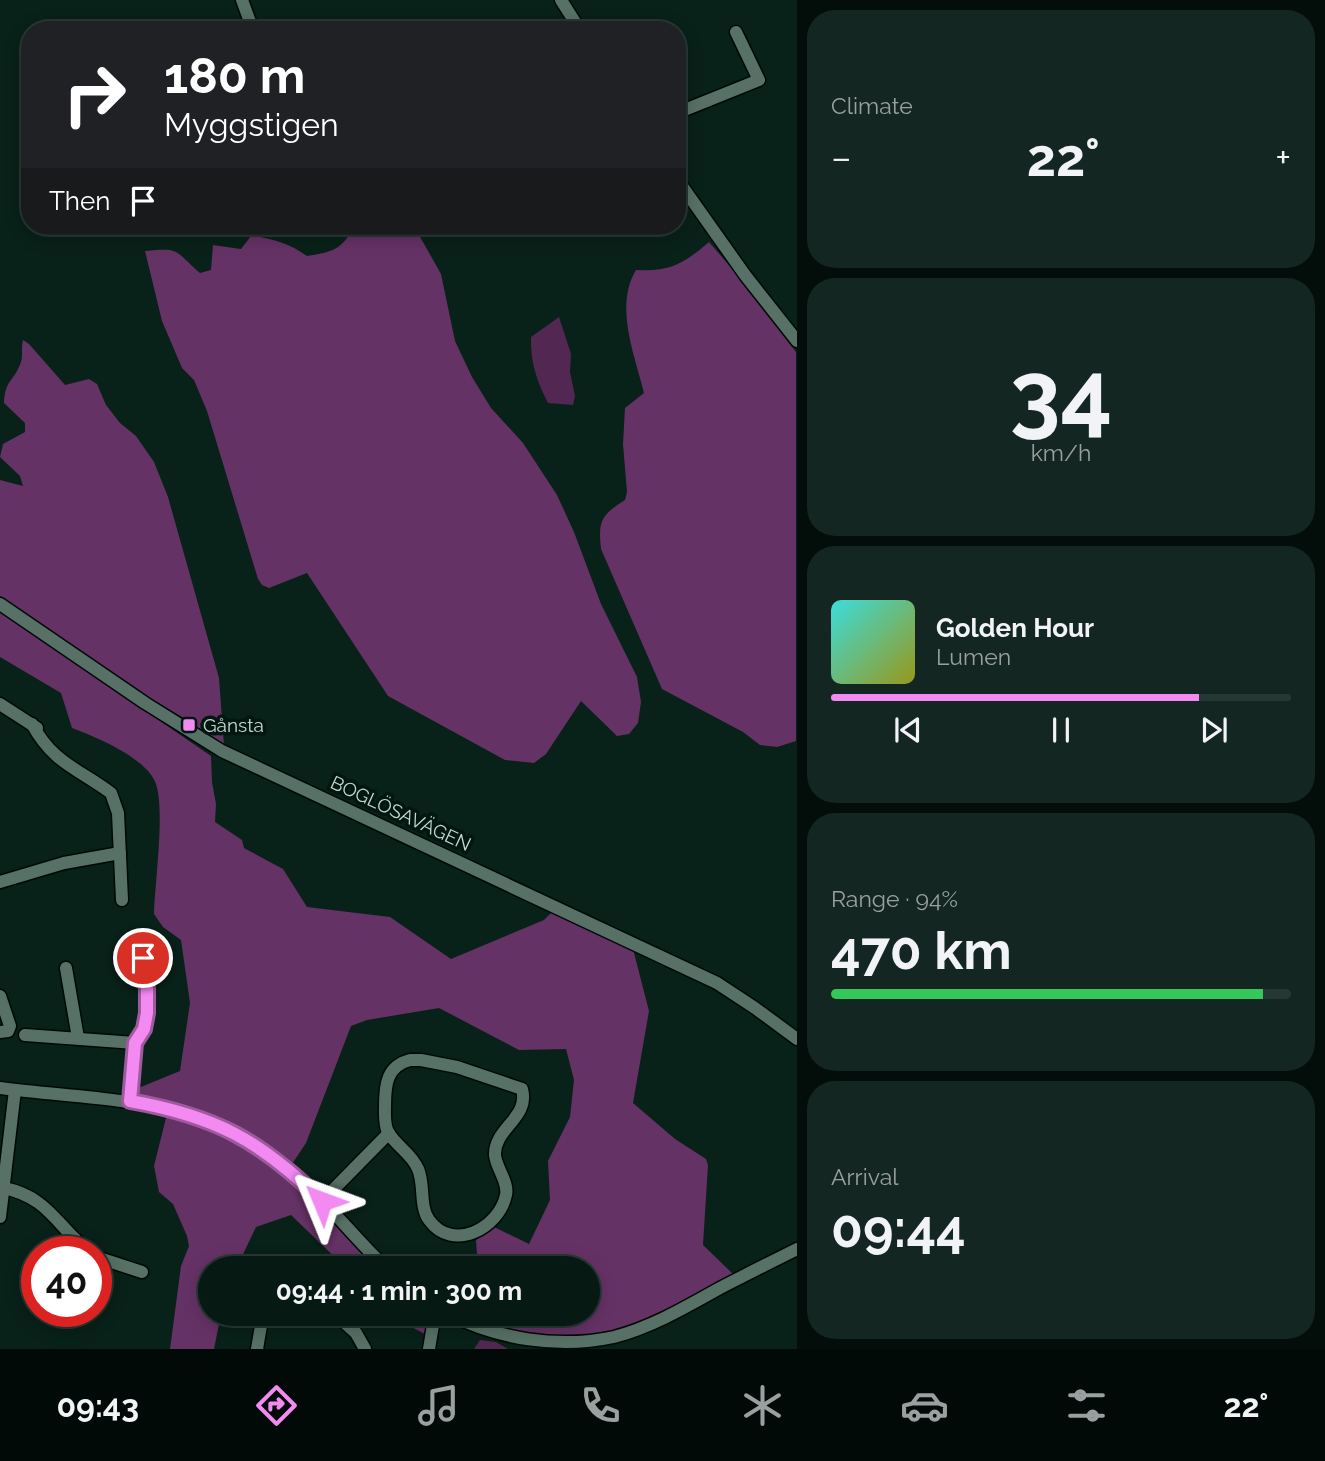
<!DOCTYPE html>
<html lang="en">
<head>
<meta charset="utf-8">
<style>
	body { margin:0; font-family:Raleway,sans-serif; background:#142621; color:#f1f3f6; height:100vh; display:flex; flex-direction:column; font-size:26px; white-space:nowrap }
	* { box-sizing:border-box; margin:0 }
	p { font-size:23px; color:#98a0a0 }
	.icon { flex:none; width:38px; height:38px; fill:none; stroke:currentColor; stroke-width:2; stroke-linecap:round; stroke-linejoin:round }
	.map { position:relative; flex:1; overflow:hidden }
	.drawer { display:flex; flex-direction:column; gap:10px; padding:10px; background:#030e0a; width:528px }
	.drawer>* { flex:none }
	.guide { position:absolute; left:21px; top:21px; width:665px; height:214px; border-radius:28px; box-shadow:0 4px 18px #0003,0 0 0 2px #273833; background:#202124; color:#fff; overflow:hidden }
	.speed { position:absolute; left:21px; top:1236px; display:flex; gap:14px; font-size:35px; font-weight:700; text-align:center }
	.speed>* { display:grid; place-content:center; width:91px; height:91px; border-radius:50%; background:#061913; box-shadow:0 4px 18px #0003,0 0 0 2px #273833; line-height:1 }
	.speed .limit { border:10px solid #d22; background:#fff; color:#111 }
	.pin { position:absolute; display:grid; place-items:center; width:60px; height:60px; color:#fff; margin:-30px; border:4px solid #fff; border-radius:50%; box-shadow:0 2px 7px #0007 }
	.me { position:absolute; width:77px; margin:-38px; rotate:314deg; stroke-linejoin:round; filter:drop-shadow(0 0 5px #0008) }
	.turn { display:flex; align-items:center; gap:24px; height:147px; padding:0 28px; font-size:32px }
	.turn .icon { width:91px; height:91px; stroke-width:2.5 }
	.turn b { display:block; font-size:49px; line-height:60px }
	.then { display:flex; align-items:center; height:66px; padding:0 28px; background:#0003; gap:14px; font-size:26px }
	.big { font-size:52px; font-weight:700; line-height:1.1 }
	.drawer .tile { flex:1; display:flex; flex-direction:column; justify-content:center; gap:10px; min-width:0; padding:0 24px; border-radius:28px; background:#142621 }
	.drawer .dial { align-items:center; gap:0 }
	.dial b { font-size:91px; line-height:1 }
	.song { display:flex; align-items:center; gap:21px }
	.cover { width:84px; height:84px; border-radius:10px; background:linear-gradient(135deg,hsl(180 70% 55%),hsl(60 70% 35%)) }
	.played { height:7px; border-radius:4px; background:linear-gradient(90deg,#f38af2 80%,#273833 80%) }
	.keys { display:flex; justify-content:space-around; direction:ltr }
	.heat { display:flex; justify-content:space-between; align-items:center; font-size:38px; direction:ltr }
	.charge { height:10px; border-radius:5px; background:linear-gradient(90deg,#34c759 94%,#273833 0) }
	.trip { position:absolute; left:198px; top:1256px; width:402px; height:70px; border-radius:35px; background:#061913; box-shadow:0 4px 18px #0003,0 0 0 2px #273833; font-weight:700; line-height:70px; text-align:center }
	.tab-bar { display:flex; height:112px; justify-content:space-around; align-items:center; background:#020a08; color:#98a0a0 }
	.tab-bar .icon { width:49px; height:49px }
	.tab-bar .on { color:#f38af2 }
	.tab-bar b { font-size:32px; color:#f1f3f6 }
	main { display:flex; flex:1; min-height:0 }
	.map>svg:first-child { display:block }
</style>
</head>
<body>
<main>
<div class="map">
<svg width="797" height="1349" viewBox="0 0 797 1349">
	<rect width="100%" height="100%" fill="#082119"/>
	<g fill="#522852">
		<path d="M559,317L571,354L570,372L575,396L573,405L548,403C537,382 530,361 531,337Z"/>
		<polygon points="480,1340 496,1342 508,1349 474,1349"/>
	</g>
	<g fill="#653265">
		<path d="M355,226H418L419,235L441,274L455,341L472,377L491,408L523,443L557,495L574,532L601,604L637,677L641,702L638,723L629,734L617,736L581,701L546,754L534,763L505,760L388,696L307,573L269,588L262,585L258,579L207,411L194,380L182,368L162,321L145,251C182,247 174,251 200,273L211,270L213,245L241,249L251,236C272,238 290,244 307,256C333,252 341,250 355,226Z"/>
		<path d="M709,242L741,279L796,352V741L777,747L760,745L743,732L662,689L601,549C598,521 601,515 625,500L627,492L623,444L625,408L644,393C635,356 614,306 636,270C670,272 683,264 709,242Z"/>
		<path d="M23,340L29,344L65,385L89,379L97,384L106,405L120,423L136,436L154,462L168,497L219,678L224,746L204,735L192,723L150,698L0,596V480L23,486L20,476L0,457L3,444L25,432V423L4,403C5,379 14,382 21,362C23,355 21,348 23,340Z"/>
		<path d="M0,611L211,756L212,782L216,804L215,822L242,840L244,848L283,869L307,907L390,917L451,959L544,920L552,912L633,949L649,1011L633,1103L675,1139L706,1159L708,1165L703,1245L733,1274C694,1296 656,1320 613,1332C563,1346 507,1333 461,1314H588V1269H478L476,1240L494,1227L529,1244L550,1200L548,1161L570,1117L574,1080L566,1049L519,1050L439,1008L367,1020L351,1026L306,1143L292,1164C242,1126 197,1109 136,1097V1089L180,1071L190,1003L181,940L163,927L154,914C155,882 165,811 156,784C147,758 96,737 72,728L61,693L0,657Z"/>
		<path d="M167,1114C195,1122 226,1132 251,1147C301,1178 341,1227 381,1269H347L291,1215L256,1227L236,1269H210V1314H221L214,1349H170L181,1266L189,1246L187,1236L173,1204L159,1192L154,1166Z"/>
		<polygon points="394,1314 427,1314 425,1334 402,1322"/>
	</g>
	<g fill="none" stroke-linecap="round" stroke-linejoin="round">
		<defs>
			<g id="minor">
				<polyline points="242,0 253,30"/>
				<polyline points="561,0 580,30"/>
				<polyline points="677,113 759,80 736,32"/>
				<polyline points="677,179 745,275 797,341"/>
				<polyline points="0,604 145,703 222,751 717,983 755,1008 797,1039"/>
				<polyline points="0,704 37,728"/>
				<path d="M32,724C53,763 77,768 111,793L118,813L122,900"/>
				<polyline points="0,882 64,863 120,853"/>
				<polyline points="66,968 78,1038"/>
				<polyline points="0,996 10,1026 8,1031 0,1032"/>
				<polyline points="25,1035 135,1043 129,1101"/>
				<path d="M135,1043C155,1023 146,983 143,958"/>
				<path d="M410,1060H421L457,1067L522,1089C530,1118 494,1128 495,1155C496,1168 509,1182 506,1195C499,1228 453,1253 429,1220C419,1206 425,1185 418,1169C412,1154 396,1146 388,1132C384,1124 385,1114 385,1106C385,1084 387,1066 410,1060Z"/>
				<path d="M0,1088C107,1102 200,1095 289,1169C325,1199 353,1237 387,1269"/>
				<path d="M4,1188C48,1197 57,1226 88,1251"/>
				<polyline points="322,1201 389,1133"/>
				<polyline points="0,1217 15,1090"/>
				<polyline points="96,1257 142,1272"/>
				<polyline points="335,1314 356,1333 365,1349"/>
				<path d="M448,1314C498,1339 558,1349 614,1337C652,1327 686,1307 720,1288C745,1275 771,1262 797,1249"/>
				<polyline points="257,1349 263,1314"/>
				<polyline points="429,1349 433,1325 439,1314"/>
			</g>
		</defs>
		<use href="#minor" stroke="#000a05" stroke-width="15"/>
		<use href="#minor" stroke="#577166" stroke-width="12"/>
	</g>
	<g fill="none" stroke-linecap="round" stroke-linejoin="round">
		<defs>
			<path id="route" d="M143,958L147,989V1013L144,1029L135,1043L130,1101C215,1116 260,1140 322,1201"/>
		</defs>
		<use href="#route" stroke="#9e5a9d" stroke-width="18"/>
		<use href="#route" stroke="#f38af2" stroke-width="12"/>
	</g>
	<rect fill="#f38af2" stroke="#011710" stroke-width="2.5" x="182" y="718" width="14" height="14" rx="3.5"/>
	<g text-anchor="middle" stroke-width="7" stroke-linejoin="round" paint-order="stroke">
		<g font-size="19" fill="#c8d6d0" stroke="#011710" text-anchor="start">
			<text x="203" y="732">Gånsta</text>
		</g>
		<g font-size="19" fill="#c8d6d0" stroke="#011710">
			<text transform="translate(401 813) rotate(25)" y="7">BOGLÖSAVÄGEN</text>
		</g>
	</g>
</svg>
<div class="speed"><div class="limit">40</div></div>
<div class="pin" style="left:143px;top:958px;background:#d93025"><svg class="icon" aria-label="arrive" viewBox="0 0 24 24"><path d="M6 21V4h12l-3 4 3 4H6"/></svg></div>
<svg class="me" style="left:322px;top:1201px" viewBox="-20 -20 40 40"><path d="M0-17L14 15 0 8-14 15z" fill="#f38af2" stroke="#fff" stroke-width="4"/></svg>
<div class="trip">09:44 · 1 min · 300 m</div>
<div class="guide">
<div class="turn"><svg class="icon" aria-label="right" viewBox="0 0 24 24"><path d="M7 20v-9h11M14 6l5 5-5 5"/></svg><div><b>180 m</b>Myggstigen</div></div>
<div class="then">Then<svg class="icon" aria-label="arrive" viewBox="0 0 24 24"><path d="M6 21V4h12l-3 4 3 4H6"/></svg></div>
</div>
</div>
<section class="drawer">
<div class="tile"><p>Climate</p>
<div class="heat"><a>−</a><b class="big">22°</b><a>+</a></div>
</div>
<div class="tile dial"><b>34</b><p>km/h</p></div>
<div class="tile">
<div class="song"><i class="cover"></i><div><b>Golden Hour</b><p>Lumen</p></div></div>
<div class="played"></div>
<div class="keys"><svg class="icon" aria-label="previous" viewBox="0 0 24 24"><path d="M18 5L8 12l10 7zM5 5v14"/></svg><svg class="icon" aria-label="pause" viewBox="0 0 24 24"><path d="M8 5v14M16 5v14"/></svg><svg class="icon" aria-label="next" viewBox="0 0 24 24"><path d="M6 5l10 7-10 7zM19 5v14"/></svg></div>
</div>
<div class="tile"><p>Range · 94%</p><b class="big">470 km</b><div class="charge"></div></div>
<div class="tile"><p>Arrival</p><b class="big">09:44</b></div>
</section>
</main>
<nav class="tab-bar">
<b>09:43</b>
<svg class="icon on" aria-label="directions" viewBox="0 0 24 24"><path d="M12 3l9 9-9 9-9-9zM9 14v-3h6M13 9l2 2-2 2"/></svg>
<svg class="icon" aria-label="music" viewBox="0 0 24 24"><path d="M9 18V5l10-2v13"/><circle cx="6" cy="18" r="3"/><circle cx="16" cy="16" r="3"/></svg>
<svg class="icon" aria-label="phone" viewBox="0 0 24 24"><path d="M5 4h4l2 5-3 2q2 4 5 5l2-3 5 2v4C11 20 4 13 5 4z"/></svg>
<svg class="icon" aria-label="climate" viewBox="0 0 24 24"><path d="M12 3v18M4 7l16 10M4 17L20 7"/></svg>
<svg class="icon" aria-label="car" viewBox="0 0 24 24"><path d="M5 17H2v-5l4-1 3-4h7l3 4 3 1v5h-3M9 17h6M6 11h13"/><circle cx="7" cy="17" r="2"/><circle cx="17" cy="17" r="2"/></svg>
<svg class="icon" aria-label="filters" viewBox="0 0 24 24"><path d="M4 7h16M4 17h16"/><circle cx="9" cy="7" r="2"/><circle cx="15" cy="17" r="2"/></svg>
<b>22°</b>
</nav>
</body>
</html>
